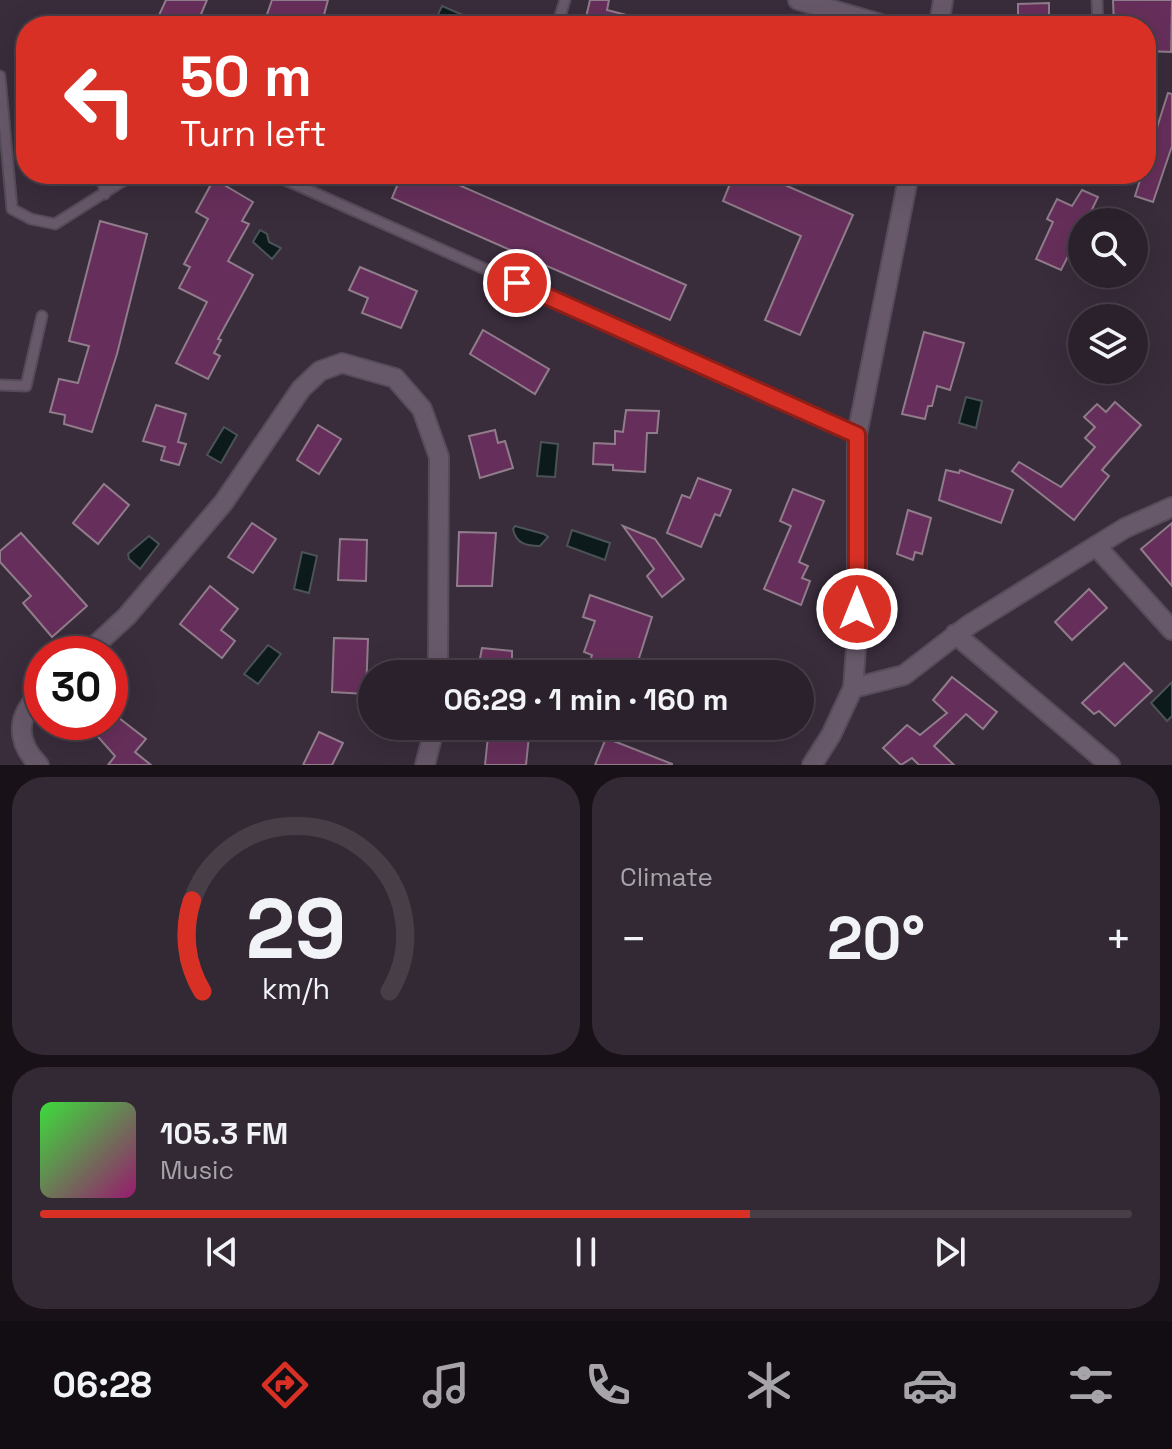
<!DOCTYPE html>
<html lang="en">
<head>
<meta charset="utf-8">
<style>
	body { margin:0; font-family:"Space Grotesk",sans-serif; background:#332934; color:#f1f3f6; height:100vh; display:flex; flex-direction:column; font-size:30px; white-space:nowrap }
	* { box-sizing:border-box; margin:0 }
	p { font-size:26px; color:#a6a3a9 }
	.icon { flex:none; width:44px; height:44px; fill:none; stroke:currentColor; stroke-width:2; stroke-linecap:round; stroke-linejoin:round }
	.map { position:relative; height:765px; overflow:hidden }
	.side { display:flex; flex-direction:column; gap:12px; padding:12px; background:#181218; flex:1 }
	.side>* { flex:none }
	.guide { position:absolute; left:16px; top:16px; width:1140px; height:168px; border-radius:32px; box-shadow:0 8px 32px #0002,0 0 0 2px #473e48; background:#d93025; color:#fff; overflow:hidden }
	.tools { position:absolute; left:1068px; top:208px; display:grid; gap:16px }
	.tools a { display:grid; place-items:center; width:80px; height:80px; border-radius:50%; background:#2b212c; box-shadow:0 8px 32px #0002,0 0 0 2px #473e48; font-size:40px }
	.speed { position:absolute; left:24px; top:636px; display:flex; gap:16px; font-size:40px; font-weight:700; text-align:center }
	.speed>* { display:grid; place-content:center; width:104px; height:104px; border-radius:50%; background:#2b212c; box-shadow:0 8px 32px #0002,0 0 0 2px #473e48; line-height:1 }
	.speed .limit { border:12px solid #d22; background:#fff; color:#111 }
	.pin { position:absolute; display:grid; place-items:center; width:68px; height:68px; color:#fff; margin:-34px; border:4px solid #fff; border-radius:50%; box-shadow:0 2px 8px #0007 }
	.me { position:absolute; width:88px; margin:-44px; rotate:0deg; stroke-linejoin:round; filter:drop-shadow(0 0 6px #0008) }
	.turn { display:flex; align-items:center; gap:28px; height:168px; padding:0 32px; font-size:36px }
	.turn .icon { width:104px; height:104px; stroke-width:2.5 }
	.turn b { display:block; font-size:56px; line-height:68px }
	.big { font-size:60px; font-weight:700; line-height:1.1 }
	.side .widget { flex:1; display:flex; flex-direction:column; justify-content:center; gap:12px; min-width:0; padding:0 28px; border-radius:32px; background:#332934 }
	.side .dial { align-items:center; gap:0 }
	.dial svg { height:208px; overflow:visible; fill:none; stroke:#473e48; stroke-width:7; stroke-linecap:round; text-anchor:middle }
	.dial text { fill:#f1f3f6; stroke:none }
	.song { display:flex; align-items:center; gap:24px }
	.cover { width:96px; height:96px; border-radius:12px; background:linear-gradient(135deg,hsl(120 70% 55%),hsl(320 70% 35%)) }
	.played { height:8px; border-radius:4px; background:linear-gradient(90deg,#d93025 65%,#473e48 65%) }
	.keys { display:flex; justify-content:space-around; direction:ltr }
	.heat { display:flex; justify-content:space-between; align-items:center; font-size:44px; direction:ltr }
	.side .tiles { flex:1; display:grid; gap:12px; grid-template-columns:1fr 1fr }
	.widget:last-child { grid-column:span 2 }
	.trip { position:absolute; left:358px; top:660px; width:456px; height:80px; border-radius:40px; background:#2b212c; box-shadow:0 8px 32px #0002,0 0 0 2px #473e48; font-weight:700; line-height:80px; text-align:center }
	.tabs { display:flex; height:128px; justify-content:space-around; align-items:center; background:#110d12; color:#a6a3a9 }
	.tabs .icon { width:56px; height:56px }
	.tabs .selected { color:#d93025 }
	.tabs b { font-size:36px; color:#f1f3f6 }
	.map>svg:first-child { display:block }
</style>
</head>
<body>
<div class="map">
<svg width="1172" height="765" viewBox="0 0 1172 765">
	<rect width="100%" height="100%" fill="#392c3b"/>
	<g fill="#0c1a1b" stroke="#4c5357" stroke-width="2">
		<polygon points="442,6 477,21 475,26 433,25"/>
		<polygon points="260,230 267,234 269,242 281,248 272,259 253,242"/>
		<polygon points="966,397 982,401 976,428 959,423"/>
		<polygon points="224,427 237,435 221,463 207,455"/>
		<polygon points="541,442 558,444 555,477 537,476"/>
		<path d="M515,526L544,534L548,537L540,546C527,546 516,544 513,529Z"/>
		<polygon points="572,530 610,543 605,560 567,546"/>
		<polygon points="149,536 159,544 140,569 129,559 128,554"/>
		<polygon points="302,552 317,556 309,593 294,589"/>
		<polygon points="268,645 281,654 258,684 244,674"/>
		<polygon points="1172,682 1172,716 1167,721 1151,703"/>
	</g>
	<g fill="#662f5b" stroke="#907c8a" stroke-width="2">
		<polygon points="166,0 207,0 196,26 154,26"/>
		<polygon points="272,0 328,0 321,26 263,26"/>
		<polygon points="590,0 609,0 607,10 642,19 642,26 584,26"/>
		<polygon points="1113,0 1172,0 1171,52 1146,51 1146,26 1114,26"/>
		<polygon points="1049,3 1049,22 1018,23 1018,4"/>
		<polygon points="1168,93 1172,94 1172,146 1153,202 1135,196 1142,174 1146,174 1146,162"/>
		<polygon points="402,174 434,174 686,285 670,320 392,198"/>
		<polygon points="734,174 760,174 853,215 800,335 765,320 801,236 723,201"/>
		<polygon points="214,179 253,202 242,221 249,224 228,261 253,275 218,339 221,340 214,353 220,356 208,379 176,363 207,302 179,288 190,267 184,264 208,219 196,212"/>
		<polygon points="1082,190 1098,197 1086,222 1082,222 1082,229 1061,270 1036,259 1053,222 1047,219 1057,199 1072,206"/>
		<polygon points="100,221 147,234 117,354 92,432 64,424 65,415 50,412 59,379 78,383 89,346 69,341"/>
		<polygon points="360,267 417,291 401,328 362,313 368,298 349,290"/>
		<polygon points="483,330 549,369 535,394 470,354"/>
		<polygon points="924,332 964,343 950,390 937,386 932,406 928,406 925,419 902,414"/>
		<polygon points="1115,402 1141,425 1102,470 1109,476 1074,520 1012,471 1019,462 1061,487 1095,447 1085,438 1095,427 1084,417 1097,404 1106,412"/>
		<polygon points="156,405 186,414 178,442 186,444 179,465 161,460 165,447 143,441"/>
		<polygon points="626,410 659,411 657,433 647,433 645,472 613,470 613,465 593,464 594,443 615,444 615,431 623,432"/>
		<polygon points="318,425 341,439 319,474 297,460"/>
		<polygon points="495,430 498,443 505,441 513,468 480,478 469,436"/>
		<polygon points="946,470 959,473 960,470 1013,490 1001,523 939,500"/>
		<polygon points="698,478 731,490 720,516 715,514 701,547 667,533 682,495 690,498"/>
		<polygon points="104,484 129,505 98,544 73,523"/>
		<polygon points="793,489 824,501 799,562 808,566 802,578 810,581 801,605 764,589 791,526 780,521"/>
		<polygon points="908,510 931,518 922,554 915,552 913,560 897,554"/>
		<polygon points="252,523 276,539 253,573 228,557"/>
		<polygon points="1172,523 1172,586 1141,549"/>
		<polygon points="623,526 655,539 684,579 662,597 647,576 654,569"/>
		<polygon points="459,532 496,533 492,586 457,586"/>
		<polygon points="21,533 87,606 52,637 23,603 31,596 0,562 0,551"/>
		<polygon points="340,539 367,540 366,581 338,580"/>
		<polygon points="210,586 238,609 221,630 235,641 222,658 180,624"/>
		<polygon points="1089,589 1107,608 1072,640 1055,622"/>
		<polygon points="590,595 652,617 634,674 614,674 615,670 590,661 592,655 584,652 595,621 583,617"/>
		<polygon points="334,638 368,639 366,694 332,692"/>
		<polygon points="482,648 512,651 512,674 477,674"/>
		<polygon points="1124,663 1152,691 1115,726 1099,711 1094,714 1082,703"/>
		<polygon points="952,677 997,712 983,729 966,714 934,746 954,765 919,765 912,758 901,765 883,748 907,725 920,735 947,713 933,700"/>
		<polygon points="110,711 146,739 135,752 151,765 108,765 115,756 85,722 110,722"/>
		<polygon points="501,726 530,726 526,765 485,765 488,736 500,737"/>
		<polygon points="319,732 343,743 332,765 303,765"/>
		<polygon points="606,738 672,764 672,765 595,765"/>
	</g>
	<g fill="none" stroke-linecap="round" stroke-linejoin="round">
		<defs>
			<g id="service">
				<polyline points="1097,0 1098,26"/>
				<polyline points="557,26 565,0"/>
				<polyline points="0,76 12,209 31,219 55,224 134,174"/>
				<polyline points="102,174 105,194"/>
				<polyline points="272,174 857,435"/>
				<polyline points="0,385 26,386 42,316"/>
			</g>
			<g id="minor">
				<polyline points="798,0 888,26"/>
				<polyline points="939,26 943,0"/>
				<polyline points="1096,546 1172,630"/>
				<polyline points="955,634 1110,765"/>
				<polyline points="86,654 127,616 224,502 301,389 320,371 342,363 395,378 422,409 439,457 438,674"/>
				<polyline points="853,688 904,675 969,625 1125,528 1172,507"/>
				<path d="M39,765C16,742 15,715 42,693"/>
				<polyline points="425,765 435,726"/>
				<polyline points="812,765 831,735 853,688 857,636 857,435 909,174"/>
			</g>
		</defs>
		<use href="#service" stroke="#564b58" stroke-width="13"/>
		<use href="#minor" stroke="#564b58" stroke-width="22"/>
		<use href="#service" stroke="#68596a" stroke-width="9"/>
		<use href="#minor" stroke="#68596a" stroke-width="18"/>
	</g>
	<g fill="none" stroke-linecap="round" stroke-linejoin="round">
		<defs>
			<polyline id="route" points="517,283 857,435 857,609"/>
		</defs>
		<use href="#route" stroke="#8d1f18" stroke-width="20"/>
		<use href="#route" stroke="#d93025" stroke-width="14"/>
	</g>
</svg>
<div class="tools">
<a><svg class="icon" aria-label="search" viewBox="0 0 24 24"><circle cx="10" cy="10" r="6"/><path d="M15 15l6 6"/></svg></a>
<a><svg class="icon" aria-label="layers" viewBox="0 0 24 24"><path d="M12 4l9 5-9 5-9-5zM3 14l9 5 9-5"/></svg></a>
</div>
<div class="speed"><div class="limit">30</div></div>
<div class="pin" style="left:517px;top:283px;background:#d93025"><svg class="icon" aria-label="arrive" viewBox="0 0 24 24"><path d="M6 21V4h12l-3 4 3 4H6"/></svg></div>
<svg class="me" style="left:857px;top:609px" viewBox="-20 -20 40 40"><circle r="17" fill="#d93025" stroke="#fff" stroke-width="3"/><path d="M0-11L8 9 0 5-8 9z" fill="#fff"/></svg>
<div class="trip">06:29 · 1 min · 160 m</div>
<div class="guide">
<div class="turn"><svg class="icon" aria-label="left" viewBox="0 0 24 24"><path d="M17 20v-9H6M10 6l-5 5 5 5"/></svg><div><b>50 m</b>Turn left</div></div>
</div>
</div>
<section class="side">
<div class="tiles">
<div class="widget dial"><svg viewBox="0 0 100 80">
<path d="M14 69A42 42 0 1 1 86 69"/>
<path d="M14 69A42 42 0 0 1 10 34" stroke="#d93025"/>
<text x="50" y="56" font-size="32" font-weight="700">29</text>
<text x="50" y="72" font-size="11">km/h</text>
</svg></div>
<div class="widget"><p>Climate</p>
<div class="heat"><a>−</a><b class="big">20°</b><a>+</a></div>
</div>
<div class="widget">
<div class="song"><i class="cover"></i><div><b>105.3 FM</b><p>Music</p></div></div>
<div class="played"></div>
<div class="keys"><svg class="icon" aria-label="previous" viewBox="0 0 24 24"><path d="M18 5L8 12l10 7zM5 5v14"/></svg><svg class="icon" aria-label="pause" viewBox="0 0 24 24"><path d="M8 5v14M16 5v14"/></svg><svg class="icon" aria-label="next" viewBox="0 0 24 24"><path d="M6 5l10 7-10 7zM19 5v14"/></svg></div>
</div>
</div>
</section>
<nav class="tabs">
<b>06:28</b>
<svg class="icon selected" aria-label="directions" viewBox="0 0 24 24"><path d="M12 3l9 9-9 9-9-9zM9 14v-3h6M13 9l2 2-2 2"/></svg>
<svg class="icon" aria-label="music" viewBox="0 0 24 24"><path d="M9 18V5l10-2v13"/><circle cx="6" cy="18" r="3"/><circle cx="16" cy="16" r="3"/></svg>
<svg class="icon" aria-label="phone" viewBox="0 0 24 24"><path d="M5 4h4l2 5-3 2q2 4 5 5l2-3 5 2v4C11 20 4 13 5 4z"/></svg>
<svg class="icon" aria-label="climate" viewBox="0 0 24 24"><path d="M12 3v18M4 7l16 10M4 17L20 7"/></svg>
<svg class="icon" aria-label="car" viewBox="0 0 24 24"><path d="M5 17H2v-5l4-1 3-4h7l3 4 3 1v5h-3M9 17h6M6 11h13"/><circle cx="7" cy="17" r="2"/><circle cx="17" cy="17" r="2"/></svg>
<svg class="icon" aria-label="filters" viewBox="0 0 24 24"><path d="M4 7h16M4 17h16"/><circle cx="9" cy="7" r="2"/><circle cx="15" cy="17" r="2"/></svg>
</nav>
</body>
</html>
